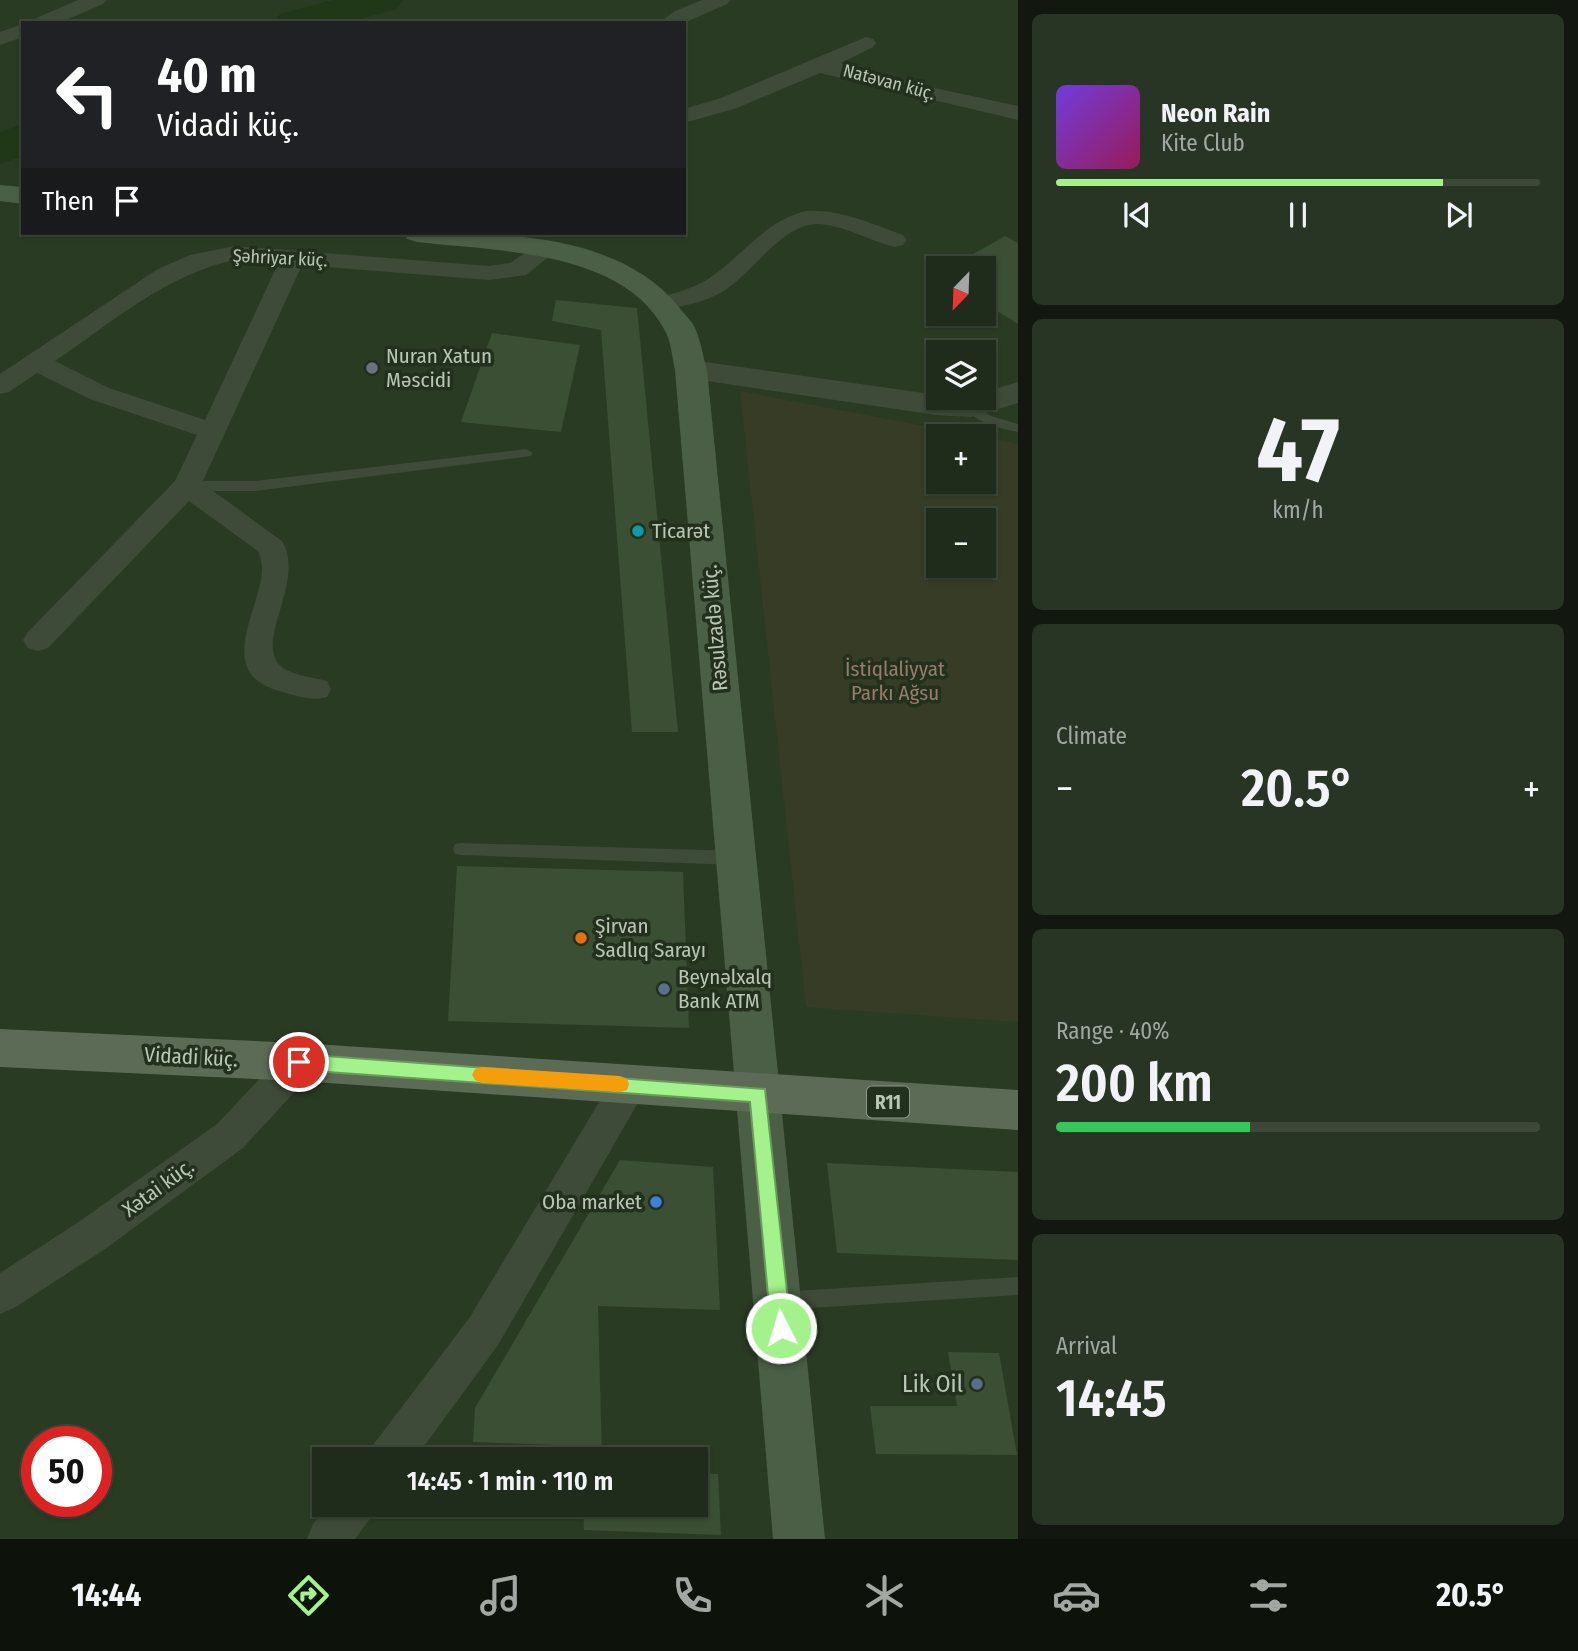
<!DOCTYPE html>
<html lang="en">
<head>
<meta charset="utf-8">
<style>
	body { margin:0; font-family:"Fira Sans Condensed",sans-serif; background:#283424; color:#f1f3f6; height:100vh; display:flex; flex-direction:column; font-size:26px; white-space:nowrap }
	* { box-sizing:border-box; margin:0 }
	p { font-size:23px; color:#a2a7a3 }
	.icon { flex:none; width:38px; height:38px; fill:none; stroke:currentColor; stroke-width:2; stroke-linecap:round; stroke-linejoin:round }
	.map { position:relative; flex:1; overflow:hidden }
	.panel { display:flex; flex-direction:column; gap:14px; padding:14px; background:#12180f; width:560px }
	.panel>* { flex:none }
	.guide { position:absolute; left:21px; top:21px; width:665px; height:214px; border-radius:0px; box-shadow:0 2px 5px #0004,0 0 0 2px #3d483a; background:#202124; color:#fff; overflow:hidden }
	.needle { width:46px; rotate:203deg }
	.fabs { position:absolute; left:926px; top:256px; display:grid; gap:14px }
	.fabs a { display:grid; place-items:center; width:70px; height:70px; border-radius:0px; background:#202c1b; box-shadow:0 2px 5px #0004,0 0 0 2px #3d483a; font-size:35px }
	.speed { position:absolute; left:21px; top:1426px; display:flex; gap:14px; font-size:35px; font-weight:700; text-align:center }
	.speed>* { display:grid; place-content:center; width:91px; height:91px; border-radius:50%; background:#202c1b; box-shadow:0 2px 5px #0004,0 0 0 2px #3d483a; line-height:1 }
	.speed .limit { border:10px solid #d22; background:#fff; color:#111 }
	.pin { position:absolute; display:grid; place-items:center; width:60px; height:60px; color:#fff; margin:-30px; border:4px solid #fff; border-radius:50%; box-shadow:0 2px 7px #0007 }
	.me { position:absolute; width:77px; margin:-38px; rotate:355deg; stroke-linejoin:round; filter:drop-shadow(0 0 5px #0008) }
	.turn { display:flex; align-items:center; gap:24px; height:147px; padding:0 21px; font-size:32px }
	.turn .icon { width:91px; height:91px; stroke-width:2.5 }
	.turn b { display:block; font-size:49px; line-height:60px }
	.then { display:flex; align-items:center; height:66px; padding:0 21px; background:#0003; gap:14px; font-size:26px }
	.big { font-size:52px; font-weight:600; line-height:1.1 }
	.panel .widget { flex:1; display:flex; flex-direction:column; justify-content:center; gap:10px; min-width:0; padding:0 24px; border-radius:10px; background:#283424 }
	.panel .dial { align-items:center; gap:0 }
	.dial b { font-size:91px; line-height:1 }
	.song { display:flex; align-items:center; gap:21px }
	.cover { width:84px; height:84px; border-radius:10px; background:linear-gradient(135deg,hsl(260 70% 55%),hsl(330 70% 35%)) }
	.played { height:7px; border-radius:4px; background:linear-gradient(90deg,#a3f28c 80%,#3d483a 80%) }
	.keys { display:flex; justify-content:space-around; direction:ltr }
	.heat { display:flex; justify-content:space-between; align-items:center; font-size:38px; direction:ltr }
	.charge { height:10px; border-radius:5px; background:linear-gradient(90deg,#34c759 40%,#3d483a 0) }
	.trip { position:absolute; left:312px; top:1447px; width:396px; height:70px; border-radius:0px; background:#202c1b; box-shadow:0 2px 5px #0004,0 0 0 2px #3d483a; font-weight:600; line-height:70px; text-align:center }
	.tab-bar { display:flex; height:112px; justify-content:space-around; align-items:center; background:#0d120b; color:#a2a7a3 }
	.tab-bar .icon { width:49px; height:49px }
	.tab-bar .active { color:#a3f28c }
	.tab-bar b { font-size:32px; color:#f1f3f6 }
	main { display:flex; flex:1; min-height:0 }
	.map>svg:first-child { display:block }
</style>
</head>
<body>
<main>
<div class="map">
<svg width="1018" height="1539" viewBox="0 0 1018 1539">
	<rect width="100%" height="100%" fill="#2a3b24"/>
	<path fill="#363c26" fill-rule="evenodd" d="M740,391L976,436H938V481H984V437L1018,444V1022L806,1007ZM938,520H984V565H938Z"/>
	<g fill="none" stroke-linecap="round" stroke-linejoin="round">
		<g fill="#203818" fill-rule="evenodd">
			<polygon points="333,0 403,0 397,9 345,23 274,23 280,14"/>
			<polygon points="23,124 23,156 0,164 0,132"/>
		</g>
	</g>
	<g fill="#3a4f33">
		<polygon points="1005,236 1018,243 1018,324 984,303 984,268 949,268"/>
		<polygon points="556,300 637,308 678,732 632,732 601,330 552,321"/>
		<polygon points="492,333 580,345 561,432 461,422"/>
		<polygon points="457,866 683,872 689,1028 448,1021"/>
		<polygon points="620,1160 713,1167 720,1310 598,1306 602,1460 581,1460 580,1446 473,1442 475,1408"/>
		<polygon points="827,1163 1018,1172 1018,1260 837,1253"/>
		<polygon points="948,1352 999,1353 1017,1455 876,1454 870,1406 957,1406"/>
		<polygon points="695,1473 718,1474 721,1535 584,1530 583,1505 695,1505"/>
	</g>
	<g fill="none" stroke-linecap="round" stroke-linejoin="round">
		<g fill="#3d4b38" fill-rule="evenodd">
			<path d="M971,403L991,416L1018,424V432C998,428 978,424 964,407Z"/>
			<polygon points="526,449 533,453 531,456 255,491 187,491 180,486 187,481 255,481"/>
			<polygon points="461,843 737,851 743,853 745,858 743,863 737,865 461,855 455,854 453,849 455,844"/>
			<polygon points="1018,1277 1018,1295 779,1310 772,1308 769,1301 772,1294 779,1292"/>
		</g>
		<g fill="#3d4b38" fill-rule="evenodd">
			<polygon points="78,0 106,0 103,4 59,23 31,23 34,19"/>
			<polygon points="702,0 730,0 727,4 684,23 659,23 675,11"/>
			<polygon points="23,24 23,37 0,45 0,32"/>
			<polygon points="866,37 873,39 876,43 873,47 841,63 921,85 1018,106 1018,120 820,73 737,108 684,123 684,109 721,98"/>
			<path d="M806,211C840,209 872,224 903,235L907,240L903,245L895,247C869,241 845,225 817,224C782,224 751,275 722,292C703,303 681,306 660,311L651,309L648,304L651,299C671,294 691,290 708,279C743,256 764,221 806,211Z"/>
			<path d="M547,242L555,244L559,249L526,275L489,280L302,265L202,483L282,541C305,579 259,635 277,662C286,675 312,677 327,681L331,689L327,697C311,702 295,695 279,691C213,672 261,610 262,569C262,564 260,557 259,552L189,501L48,648L38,651L28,648L23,640L28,632L175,481L197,435L90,399L37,373L9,392L0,394V374L158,269L190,255L235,246L489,266L510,263L539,244ZM235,260L278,264L205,420L109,388L55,361C111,323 167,274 235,260Z"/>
			<polygon points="299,1046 312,1051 317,1062 312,1073 243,1148 105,1249 14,1308 0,1314 0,1273 77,1223 217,1124 286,1051"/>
			<polygon points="629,1069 642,1074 647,1085 642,1096 498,1345 414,1460 367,1460 373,1445 470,1317 616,1074"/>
			<polygon points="328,1505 375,1505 369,1520 355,1539 307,1539 313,1524"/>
		</g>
		<polygon fill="#3d4b38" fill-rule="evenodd" points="691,360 938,395 938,397 984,397 984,392 1018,382 1018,403 971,417 936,415 680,377 675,370 680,363"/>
		<g fill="#4b5e46" fill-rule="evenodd">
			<polygon points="0,185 23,187 23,204 0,201"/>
			<path d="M403,233C494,233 616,230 679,307C684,314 692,321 695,328C701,341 703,357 707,370L825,1539H773L675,370C672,357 671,340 664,329C622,250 494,251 417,242L407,239Z"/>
		</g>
		<polygon fill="#5b6b56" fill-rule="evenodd" points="0,1029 299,1043 1018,1090 1018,1130 299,1081 0,1067"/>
	</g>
	<polygon fill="#a3f28c" stroke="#6a9d5b" stroke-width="2" points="299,1054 765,1089 791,1328 788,1335 781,1337 774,1335 771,1328 750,1102 299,1070 293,1068 290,1062 293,1057"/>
	<polygon fill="#f59e0b" points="482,1067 620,1076 627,1079 629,1084 627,1090 620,1092 482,1083 475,1080 472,1075 475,1069"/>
	<circle fill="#6b7280" stroke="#22301d" stroke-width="2.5" cx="372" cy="368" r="7"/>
	<circle fill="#0f9aa8" stroke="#22301d" stroke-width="2.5" cx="638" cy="531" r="7"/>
	<circle fill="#e8710a" stroke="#22301d" stroke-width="2.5" cx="581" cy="938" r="7"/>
	<g fill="#5c6f8a" stroke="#22301d" stroke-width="2.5">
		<circle cx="664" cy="989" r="7"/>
		<circle cx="977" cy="1384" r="7"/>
	</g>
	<circle fill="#3f7fe0" stroke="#22301d" stroke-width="2.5" cx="656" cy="1202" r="7"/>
	<g text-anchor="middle" stroke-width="7" stroke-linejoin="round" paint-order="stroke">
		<g font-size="18" fill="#b8c7b3" stroke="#22301d">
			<text transform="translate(889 82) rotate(15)" y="6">Natəvan küç.</text>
			<text transform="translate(280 258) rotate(3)" y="6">Şəhriyar küç.</text>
		</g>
		<rect fill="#22301d" stroke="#8b9a86" stroke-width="2" x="867" y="1086.5" width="42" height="31" rx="5"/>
		<g font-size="19" font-weight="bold" fill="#b8c7b3">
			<text x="888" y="1109">R11</text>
		</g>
		<g font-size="21" fill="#b8c7b3" stroke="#22301d" text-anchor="start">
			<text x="386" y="363">Nuran Xatun<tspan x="386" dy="24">Məscidi</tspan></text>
			<text x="652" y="538">Ticarət</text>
			<text x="595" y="933">Şirvan<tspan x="595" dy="24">Sadlıq Sarayı</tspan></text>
			<text x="678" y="984">Beynəlxalq<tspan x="678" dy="24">Bank ATM</tspan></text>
			<text x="642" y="1209" text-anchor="end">Oba market</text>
		</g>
		<g font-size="21" fill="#b8c7b3" stroke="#22301d">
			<text transform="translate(715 628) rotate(-95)" y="7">Rəsulzadə küç.</text>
			<text transform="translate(191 1057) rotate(3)" y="7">Vidadi küç.</text>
			<text transform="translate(158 1188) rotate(-36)" y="7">Xətai küç.</text>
		</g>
		<g font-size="21" fill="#977c6b" stroke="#22301d">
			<text x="895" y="676">İstiqlaliyyat<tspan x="895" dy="24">Parkı Ağsu</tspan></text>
		</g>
		<g font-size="24" fill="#b8c7b3" stroke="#22301d" text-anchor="end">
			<text x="963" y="1392">Lik Oil</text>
		</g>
	</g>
</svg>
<div class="fabs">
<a><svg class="needle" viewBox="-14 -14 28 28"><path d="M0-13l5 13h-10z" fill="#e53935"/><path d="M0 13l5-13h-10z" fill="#a2a7a3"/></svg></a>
<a><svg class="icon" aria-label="layers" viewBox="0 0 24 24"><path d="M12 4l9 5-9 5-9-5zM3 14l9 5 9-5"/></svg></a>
<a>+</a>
<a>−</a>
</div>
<div class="speed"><div class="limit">50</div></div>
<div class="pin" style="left:299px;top:1062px;background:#d93025"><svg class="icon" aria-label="arrive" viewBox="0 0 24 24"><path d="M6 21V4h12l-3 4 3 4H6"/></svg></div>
<svg class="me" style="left:781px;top:1328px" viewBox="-20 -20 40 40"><circle r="17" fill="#a3f28c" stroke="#fff" stroke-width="3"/><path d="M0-11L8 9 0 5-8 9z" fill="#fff"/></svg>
<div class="trip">14:45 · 1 min · 110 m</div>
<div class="guide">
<div class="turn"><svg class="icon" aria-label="left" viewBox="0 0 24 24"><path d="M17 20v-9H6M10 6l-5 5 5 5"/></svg><div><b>40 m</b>Vidadi küç.</div></div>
<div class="then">Then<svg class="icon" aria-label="arrive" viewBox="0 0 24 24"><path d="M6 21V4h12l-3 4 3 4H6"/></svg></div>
</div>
</div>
<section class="panel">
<div class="widget">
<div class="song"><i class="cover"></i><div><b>Neon Rain</b><p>Kite Club</p></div></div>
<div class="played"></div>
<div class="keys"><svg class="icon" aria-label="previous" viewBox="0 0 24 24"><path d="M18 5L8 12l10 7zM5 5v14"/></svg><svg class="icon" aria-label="pause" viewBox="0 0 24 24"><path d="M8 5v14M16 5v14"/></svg><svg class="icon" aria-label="next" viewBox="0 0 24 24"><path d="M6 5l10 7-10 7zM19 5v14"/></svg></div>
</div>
<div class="widget dial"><b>47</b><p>km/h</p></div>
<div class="widget"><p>Climate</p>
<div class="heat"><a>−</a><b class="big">20.5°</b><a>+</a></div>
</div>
<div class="widget"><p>Range · 40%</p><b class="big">200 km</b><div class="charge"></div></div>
<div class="widget"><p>Arrival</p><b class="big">14:45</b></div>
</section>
</main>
<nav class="tab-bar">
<b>14:44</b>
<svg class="icon active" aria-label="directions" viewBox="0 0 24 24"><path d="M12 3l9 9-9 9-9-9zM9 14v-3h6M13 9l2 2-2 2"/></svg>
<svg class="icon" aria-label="music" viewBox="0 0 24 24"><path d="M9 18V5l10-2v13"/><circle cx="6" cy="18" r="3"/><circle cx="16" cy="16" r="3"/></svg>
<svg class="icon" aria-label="phone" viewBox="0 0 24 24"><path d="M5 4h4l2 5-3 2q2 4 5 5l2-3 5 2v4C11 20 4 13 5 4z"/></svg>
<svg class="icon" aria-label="climate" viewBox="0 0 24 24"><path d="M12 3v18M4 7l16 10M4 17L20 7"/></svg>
<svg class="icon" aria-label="car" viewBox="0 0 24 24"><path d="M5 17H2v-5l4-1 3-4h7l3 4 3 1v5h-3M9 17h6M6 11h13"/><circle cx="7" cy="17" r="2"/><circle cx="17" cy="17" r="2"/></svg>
<svg class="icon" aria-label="filters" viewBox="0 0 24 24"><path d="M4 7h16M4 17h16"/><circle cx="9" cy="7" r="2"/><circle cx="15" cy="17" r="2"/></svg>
<b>20.5°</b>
</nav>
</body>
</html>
